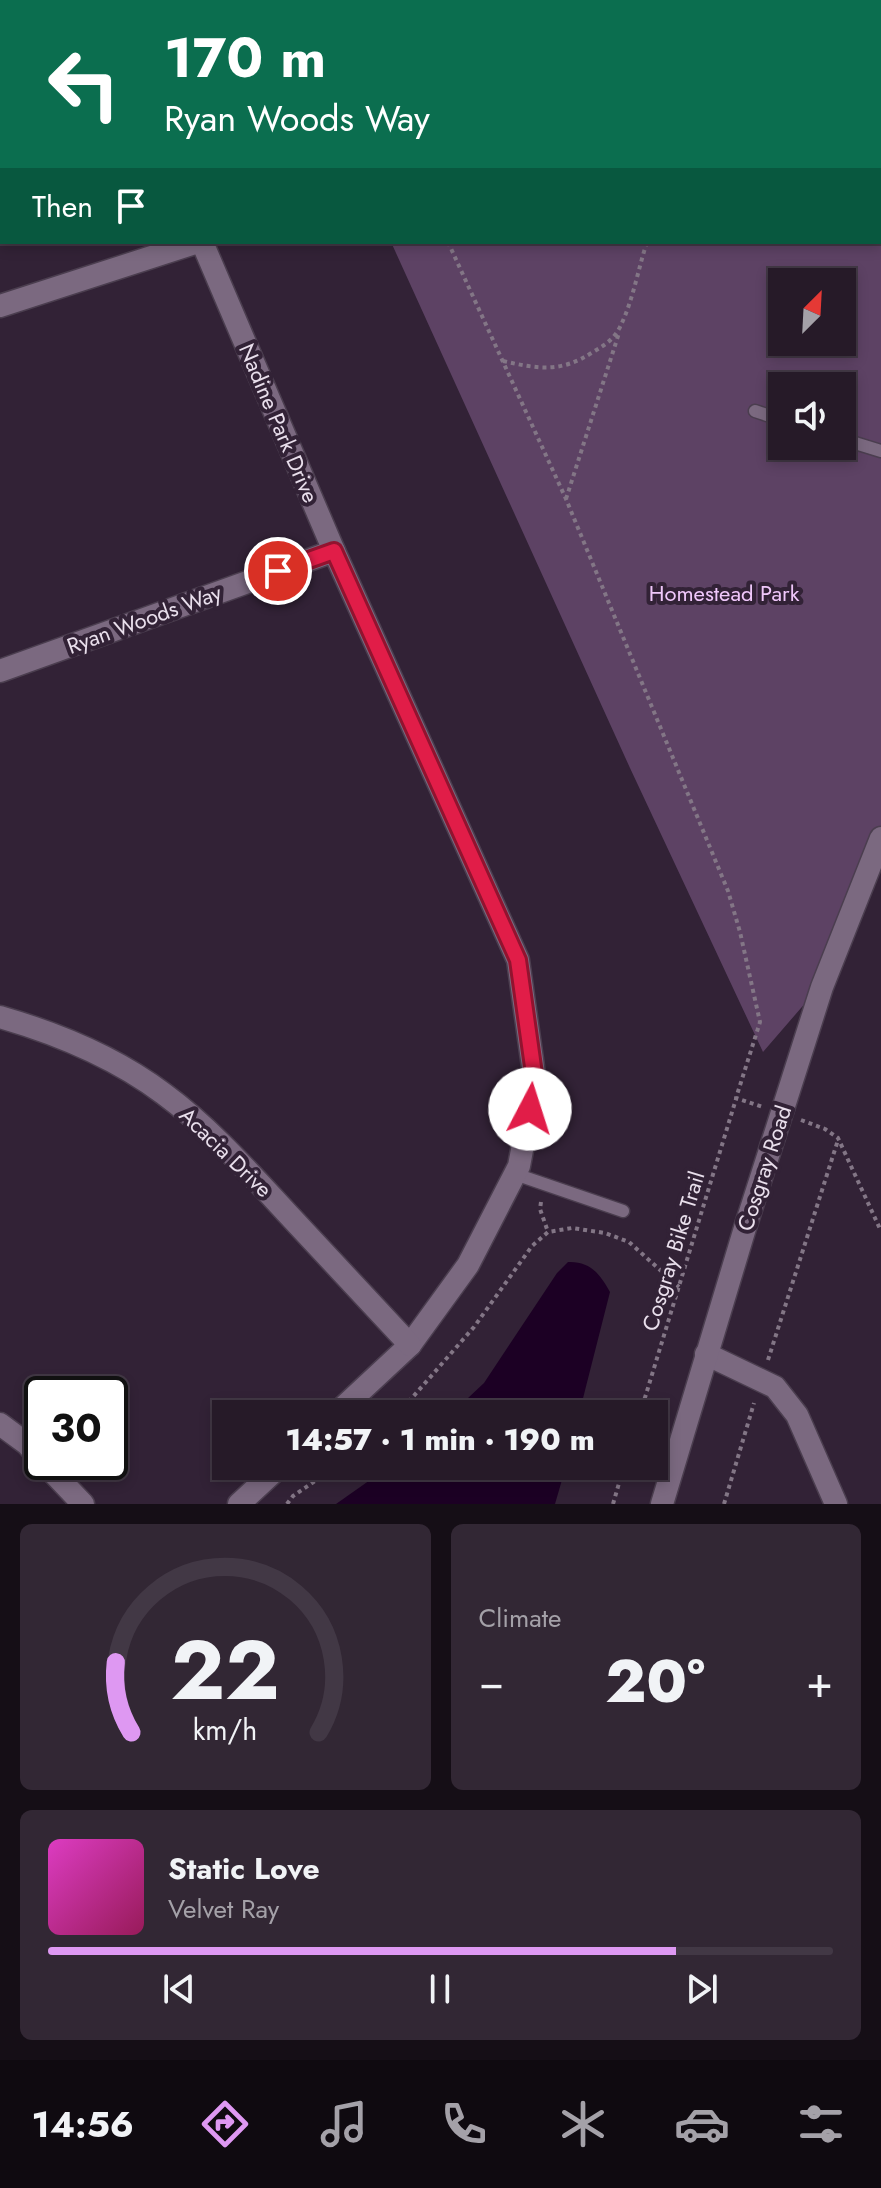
<!DOCTYPE html>
<html lang="en">
<head>
<meta charset="utf-8">
<style>
	body { margin:0; font-family:Jost,sans-serif; background:#322734; color:#f1f3f6; height:100vh; display:flex; flex-direction:column; font-size:30px; white-space:nowrap }
	* { box-sizing:border-box; margin:0 }
	p { font-size:26px; color:#a4a1a8 }
	.icon { flex:none; width:44px; height:44px; fill:none; stroke:currentColor; stroke-width:2; stroke-linecap:round; stroke-linejoin:round }
	.map { position:relative; height:1504px; overflow:hidden }
	.side { display:flex; flex-direction:column; gap:20px; padding:20px; background:#150e16; flex:1 }
	.side>* { flex:none }
	.top-card { position:absolute; left:0px; top:0px; width:882px; height:244px; box-shadow:0 4px 12px #0003,0 0 0 2px #423845; background:#0b6e4f; color:#fff; overflow:hidden }
	.needle { width:52px; rotate:24deg }
	.tools { position:absolute; left:768px; top:268px; display:grid; gap:16px }
	.tools a { display:grid; place-items:center; width:88px; height:88px; border-radius:0px; background:#261a28; box-shadow:0 4px 12px #0003,0 0 0 2px #423845; font-size:40px }
	.speed { position:absolute; left:24px; top:1376px; display:flex; gap:16px; font-size:40px; font-weight:700; text-align:center }
	.speed>* { display:grid; place-content:center; width:104px; height:104px; border-radius:50%; background:#261a28; box-shadow:0 4px 12px #0003,0 0 0 2px #423845; line-height:1 }
	.speed .limit { border:4px solid #111; border-radius:12px; background:#fff; color:#111 }
	.pin { position:absolute; display:grid; place-items:center; width:68px; height:68px; color:#fff; margin:-34px; border:4px solid #fff; border-radius:50%; box-shadow:0 2px 8px #0007 }
	.me { position:absolute; width:88px; margin:-44px; rotate:5deg; stroke-linejoin:round; filter:drop-shadow(0 0 6px #0008) }
	.turn { display:flex; align-items:center; gap:28px; height:168px; padding:0 32px; font-size:36px }
	.turn .icon { width:104px; height:104px; stroke-width:2.5 }
	.turn b { display:block; font-size:56px; line-height:68px }
	.then { display:flex; align-items:center; height:76px; padding:0 32px; background:#0003; gap:16px; font-size:30px }
	.big { font-size:60px; font-weight:800; line-height:1.1 }
	.side .widget { flex:1; display:flex; flex-direction:column; justify-content:center; gap:12px; min-width:0; padding:0 28px; border-radius:12px; background:#322734 }
	.side .dial { align-items:center; gap:0 }
	.dial svg { height:208px; overflow:visible; fill:none; stroke:#423845; stroke-width:7; stroke-linecap:round; text-anchor:middle }
	.dial text { fill:#f1f3f6; stroke:none }
	.song { display:flex; align-items:center; gap:24px }
	.cover { width:96px; height:96px; border-radius:12px; background:linear-gradient(135deg,hsl(310 70% 55%),hsl(330 70% 35%)) }
	.played { height:8px; border-radius:4px; background:linear-gradient(90deg,#de98f2 80%,#423845 80%) }
	.keys { display:flex; justify-content:space-around; direction:ltr }
	.heat { display:flex; justify-content:space-between; align-items:center; font-size:44px; direction:ltr }
	.side .tiles { flex:1; display:grid; gap:20px; grid-template-columns:1fr 1fr }
	.widget:last-child { grid-column:span 2 }
	.trip { position:absolute; left:212px; top:1400px; width:456px; height:80px; border-radius:0px; background:#261a28; box-shadow:0 4px 12px #0003,0 0 0 2px #423845; font-weight:800; line-height:80px; text-align:center }
	.menu { display:flex; height:128px; justify-content:space-around; align-items:center; background:#0f0a10; color:#a4a1a8 }
	.menu .icon { width:56px; height:56px }
	.menu .selected { color:#de98f2 }
	.menu b { font-size:36px; color:#f1f3f6 }
	.map>svg:first-child { display:block }
</style>
</head>
<body>
<div class="map">
<svg width="881" height="1504" viewBox="0 0 881 1504">
	<rect width="100%" height="100%" fill="#322236"/>
	<path fill="#5d4264" fill-rule="evenodd" d="M280,0H881V838L820,986L763,1052L630,768L391,242H880V2ZM782,282H842V342H782ZM782,386H842V446H782Z"/>
	<g fill="#1c0024">
		<path d="M568,1262C590,1261 600,1274 610,1292L579,1414H451L484,1383L557,1273Z"/>
		<polygon points="390,1466 566,1466 555,1504 336,1504"/>
	</g>
	<g fill="none" stroke-linecap="round" stroke-linejoin="round">
		<defs>
			<g id="service">
				<polyline points="755,411 782,420"/>
				<polyline points="842,439 881,451"/>
				<polyline points="515,1174 623,1211"/>
			</g>
			<g id="minor">
				<polyline points="98,0 99,2"/>
				<polyline points="202,242 334,551 518,960 535,1081 519,1166 468,1265 410,1345 336,1414"/>
				<polyline points="0,306 198,242"/>
				<polyline points="0,671 334,551"/>
				<path d="M0,1017C59,1034 115,1057 164,1094C209,1127 248,1171 286,1212C327,1256 369,1301 410,1345"/>
				<polyline points="706,1354 775,1387 797,1415 836,1504"/>
				<polyline points="0,1424 27,1444 42,1461"/>
				<polyline points="43,1462 83,1504"/>
				<polyline points="239,1504 280,1466"/>
			</g>
			<polyline id="secondary" points="662,1504 745,1228 822,987 881,838"/>
		</defs>
		<use href="#service" stroke="#4b3e4f" stroke-width="15"/>
		<use href="#minor" stroke="#4b3e4f" stroke-width="25"/>
		<use href="#secondary" stroke="#4b3e4f" stroke-width="25"/>
		<g stroke="#837686" stroke-width="4" stroke-dasharray="4 4" stroke-linecap="butt">
			<polyline points="340,0 341,2"/>
			<polyline points="469,0 470,2"/>
			<polyline points="605,0 605,2"/>
			<polyline points="730,0 730,2"/>
			<polyline points="622,2 624,0"/>
			<polyline points="789,2 794,0"/>
			<polyline points="880,217 881,217"/>
			<polyline points="448,242 566,499 728,891 740,932 760,1022 736,1098 763,1107"/>
			<path d="M503,361C538,369 561,373 593,352C605,345 614,339 620,327C633,301 638,269 647,242"/>
			<polyline points="566,499 619,333"/>
			<polyline points="801,1120 825,1129 838,1138 881,1231"/>
			<polyline points="541,1202 540,1209 548,1232"/>
			<polyline points="768,1360 838,1140"/>
			<polyline points="398,1414 474,1327 532,1246 548,1232 572,1228 605,1233 629,1242 679,1287"/>
			<polyline points="640,1414 736,1099"/>
			<polyline points="287,1504 293,1496 337,1466"/>
			<polyline points="613,1504 624,1466"/>
			<polyline points="724,1504 754,1403"/>
		</g>
		<use href="#service" stroke="#7b6980" stroke-width="12"/>
		<use href="#minor" stroke="#7b6980" stroke-width="22"/>
		<use href="#secondary" stroke="#7b6980" stroke-width="22"/>
	</g>
	<g fill="none" stroke-linecap="round" stroke-linejoin="round">
		<defs>
			<polyline id="route" points="278,571 334,551 518,960 535,1081 530,1109"/>
		</defs>
		<use href="#route" stroke="#92132f" stroke-width="20"/>
		<use href="#route" stroke="#e11d48" stroke-width="14"/>
	</g>
	<g text-anchor="middle" stroke-width="8" stroke-linejoin="round" paint-order="stroke">
		<g font-size="22" fill="#e9dfec" stroke="#322236">
			<text transform="translate(279 423) rotate(67)" y="8">Nadine Park Drive</text>
			<text transform="translate(144 619) rotate(-20)" y="8">Ryan Woods Way</text>
			<text transform="translate(226 1152) rotate(44)" y="8">Acacia Drive</text>
			<text transform="translate(764 1168) rotate(-72)" y="8">Cosgray Road</text>
			<text transform="translate(673 1251) rotate(-73)" y="8">Cosgray Bike Trail</text>
		</g>
		<g font-size="22" fill="#efc7fa" stroke="#322236">
			<text x="724" y="601">Homestead Park</text>
		</g>
	</g>
</svg>
<div class="tools">
<a><svg class="needle" viewBox="-14 -14 28 28"><path d="M0-13l5 13h-10z" fill="#e53935"/><path d="M0 13l5-13h-10z" fill="#a4a1a8"/></svg></a>
<a><svg class="icon" aria-label="sound" viewBox="0 0 24 24"><path d="M4 9h4l5-4v14l-5-4H4zM17 9q2 3 0 6"/></svg></a>
</div>
<div class="speed"><div class="limit">30</div></div>
<div class="pin" style="left:278px;top:571px;background:#d93025"><svg class="icon" aria-label="arrive" viewBox="0 0 24 24"><path d="M6 21V4h12l-3 4 3 4H6"/></svg></div>
<svg class="me" style="left:530px;top:1109px" viewBox="-20 -20 40 40"><circle r="19" fill="#fff"/><path d="M0-13L10 11 0 6-10 11z" fill="#e11d48"/></svg>
<div class="trip">14:57 · 1 min · 190 m</div>
<div class="top-card">
<div class="turn"><svg class="icon" aria-label="left" viewBox="0 0 24 24"><path d="M17 20v-9H6M10 6l-5 5 5 5"/></svg><div><b>170 m</b>Ryan Woods Way</div></div>
<div class="then">Then<svg class="icon" aria-label="arrive" viewBox="0 0 24 24"><path d="M6 21V4h12l-3 4 3 4H6"/></svg></div>
</div>
</div>
<section class="side">
<div class="tiles">
<div class="widget dial"><svg viewBox="0 0 100 80">
<path d="M14 69A42 42 0 1 1 86 69"/>
<path d="M14 69A42 42 0 0 1 8 42" stroke="#de98f2"/>
<text x="50" y="56" font-size="32" font-weight="700">22</text>
<text x="50" y="72" font-size="11">km/h</text>
</svg></div>
<div class="widget"><p>Climate</p>
<div class="heat"><a>−</a><b class="big">20°</b><a>+</a></div>
</div>
<div class="widget">
<div class="song"><i class="cover"></i><div><b>Static Love</b><p>Velvet Ray</p></div></div>
<div class="played"></div>
<div class="keys"><svg class="icon" aria-label="previous" viewBox="0 0 24 24"><path d="M18 5L8 12l10 7zM5 5v14"/></svg><svg class="icon" aria-label="pause" viewBox="0 0 24 24"><path d="M8 5v14M16 5v14"/></svg><svg class="icon" aria-label="next" viewBox="0 0 24 24"><path d="M6 5l10 7-10 7zM19 5v14"/></svg></div>
</div>
</div>
</section>
<nav class="menu">
<b>14:56</b>
<svg class="icon selected" aria-label="directions" viewBox="0 0 24 24"><path d="M12 3l9 9-9 9-9-9zM9 14v-3h6M13 9l2 2-2 2"/></svg>
<svg class="icon" aria-label="music" viewBox="0 0 24 24"><path d="M9 18V5l10-2v13"/><circle cx="6" cy="18" r="3"/><circle cx="16" cy="16" r="3"/></svg>
<svg class="icon" aria-label="phone" viewBox="0 0 24 24"><path d="M5 4h4l2 5-3 2q2 4 5 5l2-3 5 2v4C11 20 4 13 5 4z"/></svg>
<svg class="icon" aria-label="climate" viewBox="0 0 24 24"><path d="M12 3v18M4 7l16 10M4 17L20 7"/></svg>
<svg class="icon" aria-label="car" viewBox="0 0 24 24"><path d="M5 17H2v-5l4-1 3-4h7l3 4 3 1v5h-3M9 17h6M6 11h13"/><circle cx="7" cy="17" r="2"/><circle cx="17" cy="17" r="2"/></svg>
<svg class="icon" aria-label="filters" viewBox="0 0 24 24"><path d="M4 7h16M4 17h16"/><circle cx="9" cy="7" r="2"/><circle cx="15" cy="17" r="2"/></svg>
</nav>
</body>
</html>
